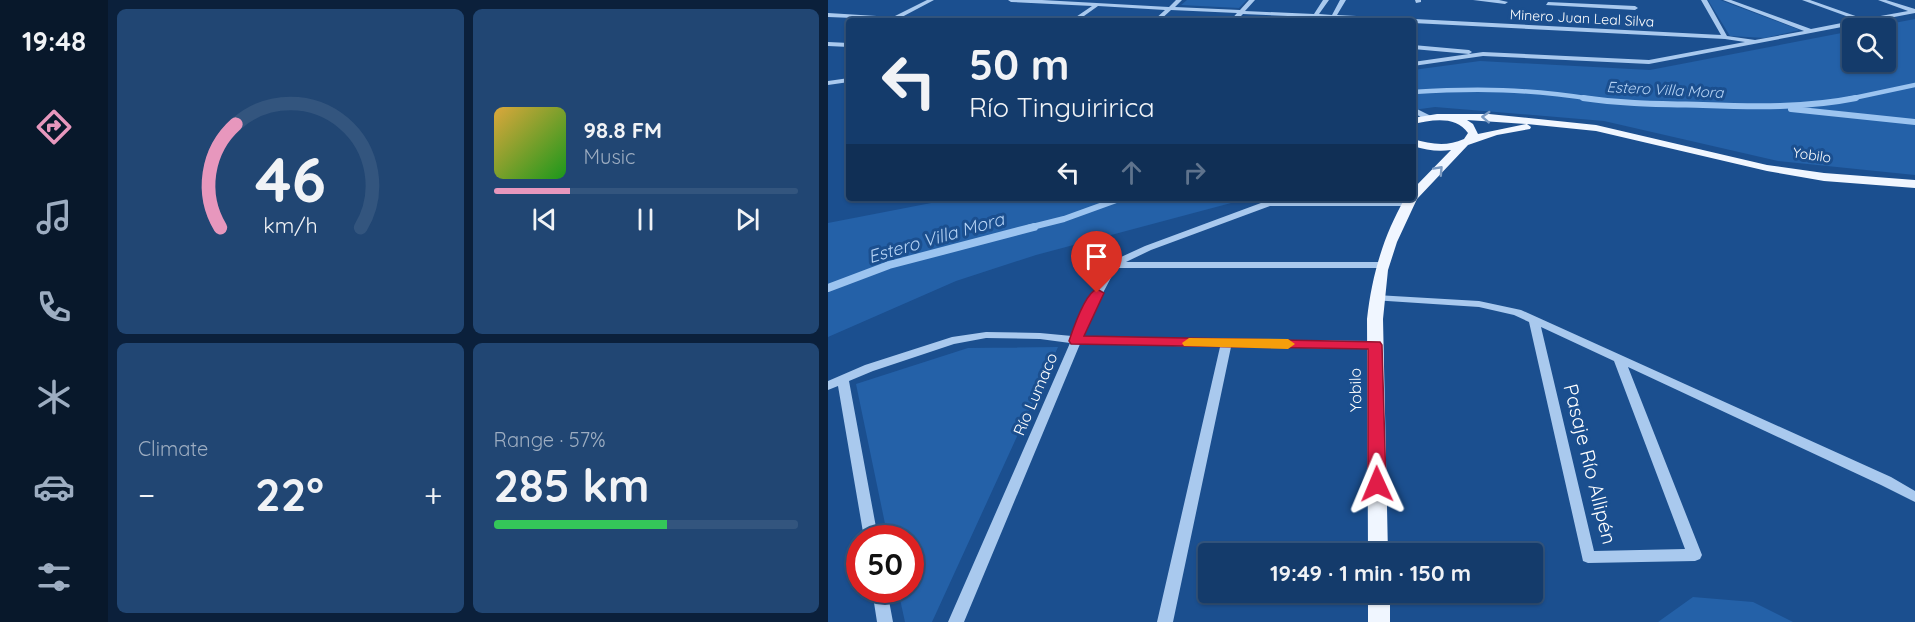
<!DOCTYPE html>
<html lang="en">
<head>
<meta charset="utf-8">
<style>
	body { margin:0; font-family:Quicksand,sans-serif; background:#214673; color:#f1f3f6; height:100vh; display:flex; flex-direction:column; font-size:22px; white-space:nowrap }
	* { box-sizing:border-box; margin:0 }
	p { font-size:20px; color:#9dadc1 }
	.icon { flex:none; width:33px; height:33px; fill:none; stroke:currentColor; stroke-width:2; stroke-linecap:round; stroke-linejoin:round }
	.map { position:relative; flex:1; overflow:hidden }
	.panel { display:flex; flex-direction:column; gap:9px; padding:9px; background:#0b203b; width:720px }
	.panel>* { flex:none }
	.top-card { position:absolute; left:18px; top:18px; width:570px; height:183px; border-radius:6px; box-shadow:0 2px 4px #0004,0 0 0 2px #33557e; background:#143b6b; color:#f1f3f6; overflow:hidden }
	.controls { position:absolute; left:1014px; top:18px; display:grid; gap:12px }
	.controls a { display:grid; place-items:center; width:54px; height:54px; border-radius:6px; background:#143b6b; box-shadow:0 2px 4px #0004,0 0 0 2px #33557e; font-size:30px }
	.speed { position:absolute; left:18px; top:525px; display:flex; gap:12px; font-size:30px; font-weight:700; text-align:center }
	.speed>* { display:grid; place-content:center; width:78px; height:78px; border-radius:50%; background:#143b6b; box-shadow:0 2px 4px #0004,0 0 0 2px #33557e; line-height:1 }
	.speed .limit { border:9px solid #d22; background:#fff; color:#111 }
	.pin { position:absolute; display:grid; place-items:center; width:51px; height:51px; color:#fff; margin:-62px -26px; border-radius:50% 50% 50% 0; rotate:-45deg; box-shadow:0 0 6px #0007 }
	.pin .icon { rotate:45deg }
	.me { position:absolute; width:66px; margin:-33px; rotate:359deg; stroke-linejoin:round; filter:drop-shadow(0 0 4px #0008) }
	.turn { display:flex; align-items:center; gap:21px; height:126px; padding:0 24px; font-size:27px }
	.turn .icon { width:78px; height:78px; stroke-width:2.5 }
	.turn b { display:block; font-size:42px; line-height:51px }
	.lanes { display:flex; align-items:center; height:57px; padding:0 24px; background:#0003; justify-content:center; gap:30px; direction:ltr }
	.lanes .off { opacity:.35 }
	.big { font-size:45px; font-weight:700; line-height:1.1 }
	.panel .widget { flex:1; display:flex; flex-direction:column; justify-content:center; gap:9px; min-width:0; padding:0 21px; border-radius:9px; background:#214673 }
	.panel .dial { align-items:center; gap:0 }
	.dial svg { height:156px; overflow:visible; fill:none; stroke:#33557e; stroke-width:7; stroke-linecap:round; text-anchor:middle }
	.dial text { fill:#f1f3f6; stroke:none }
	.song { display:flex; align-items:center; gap:18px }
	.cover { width:72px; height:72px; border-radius:9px; background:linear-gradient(135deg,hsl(40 70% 55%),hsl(120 70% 35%)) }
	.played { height:6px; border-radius:3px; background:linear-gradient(90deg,#e797bd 25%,#33557e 25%) }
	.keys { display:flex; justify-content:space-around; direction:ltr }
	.heat { display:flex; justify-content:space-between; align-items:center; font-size:33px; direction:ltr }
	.charge { height:9px; border-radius:4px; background:linear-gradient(90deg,#34c759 57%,#33557e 0) }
	.panel .tiles { flex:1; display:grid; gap:9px; grid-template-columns:repeat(2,1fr) }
	.trip { position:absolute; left:370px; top:543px; width:345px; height:60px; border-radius:6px; background:#143b6b; box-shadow:0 2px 4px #0004,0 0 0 2px #33557e; font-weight:700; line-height:60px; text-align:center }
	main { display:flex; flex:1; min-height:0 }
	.tabs { display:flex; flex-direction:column; width:108px; justify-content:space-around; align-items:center; background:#08182b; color:#9dadc1 }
	.tabs .icon { width:42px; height:42px }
	.tabs .active { color:#e797bd }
	.tabs b { font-size:27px; color:#f1f3f6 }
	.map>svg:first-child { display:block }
</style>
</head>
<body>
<main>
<nav class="tabs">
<b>19:48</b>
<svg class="icon active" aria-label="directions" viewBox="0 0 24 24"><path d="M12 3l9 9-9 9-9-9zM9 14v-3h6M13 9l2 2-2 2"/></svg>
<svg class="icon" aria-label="music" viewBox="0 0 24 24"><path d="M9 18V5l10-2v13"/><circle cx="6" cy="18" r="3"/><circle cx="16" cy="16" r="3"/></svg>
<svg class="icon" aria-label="phone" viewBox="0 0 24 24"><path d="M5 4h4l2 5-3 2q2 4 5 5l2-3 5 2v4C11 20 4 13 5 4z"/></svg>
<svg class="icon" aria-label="climate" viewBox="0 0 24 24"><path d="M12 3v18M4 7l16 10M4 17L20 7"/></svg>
<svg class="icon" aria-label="car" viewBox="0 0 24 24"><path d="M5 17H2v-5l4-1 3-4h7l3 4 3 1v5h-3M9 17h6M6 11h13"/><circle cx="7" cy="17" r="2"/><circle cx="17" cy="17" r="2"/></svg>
<svg class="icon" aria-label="filters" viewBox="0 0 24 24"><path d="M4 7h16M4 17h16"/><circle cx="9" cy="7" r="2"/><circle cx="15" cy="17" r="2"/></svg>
</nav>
<section class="panel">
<div class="tiles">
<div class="widget dial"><svg viewBox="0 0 100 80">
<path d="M14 69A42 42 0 1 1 86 69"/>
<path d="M14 69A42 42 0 0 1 22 16" stroke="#e797bd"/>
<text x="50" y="56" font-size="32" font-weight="700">46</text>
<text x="50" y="72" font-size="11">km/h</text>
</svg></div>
<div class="widget">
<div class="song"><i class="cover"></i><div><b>98.8 FM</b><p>Music</p></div></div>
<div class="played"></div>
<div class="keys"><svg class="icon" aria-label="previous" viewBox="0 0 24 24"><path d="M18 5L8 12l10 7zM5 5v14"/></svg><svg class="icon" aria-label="pause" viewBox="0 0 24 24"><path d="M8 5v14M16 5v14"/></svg><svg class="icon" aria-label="next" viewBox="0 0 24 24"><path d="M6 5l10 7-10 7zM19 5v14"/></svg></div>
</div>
<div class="widget"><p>Climate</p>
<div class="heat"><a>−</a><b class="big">22°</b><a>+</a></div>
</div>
<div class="widget"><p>Range · 57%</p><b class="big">285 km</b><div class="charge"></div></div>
</div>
</section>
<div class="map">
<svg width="1087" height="622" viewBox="0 0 1087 622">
	<rect width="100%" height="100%" fill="#1b4f8f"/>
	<g fill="#2461a8">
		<polygon points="359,0 419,0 411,8 353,5"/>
		<polygon points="880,0 892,0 972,30 937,38 902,36"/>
		<polygon points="1087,19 1087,175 950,161 776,121 607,107 585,110 585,70 652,61 822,70 1024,31 1024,62 1058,62 1058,28 1040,28"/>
		<polygon points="129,198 518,198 418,199 208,255 128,281 0,337 0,223"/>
		<polygon points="230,347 104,622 77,622 70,590 82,590 82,538 60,538 28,384 140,348"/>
		<polygon points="865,597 925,602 965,622 830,622"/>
	</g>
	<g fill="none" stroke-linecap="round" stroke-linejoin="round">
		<g stroke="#9cc4f0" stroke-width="4.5">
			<path d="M585,92C650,88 700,89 764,99"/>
			<polyline points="1021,99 1087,85"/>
		</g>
		<g stroke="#9cc4f0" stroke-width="6">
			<path d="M755,98C795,104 835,104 875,105C927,107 978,108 1028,98"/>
			<polyline points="963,109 1087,122"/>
			<polyline points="200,228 236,219 294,198"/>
		</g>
		<polyline stroke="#9cc4f0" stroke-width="8" points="0,288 61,265 206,227"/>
		<g fill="#a9c9ee" fill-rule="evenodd">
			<polygon points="99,0 106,0 72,18 96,19 99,21 0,17 0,13 65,17"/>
			<polygon points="180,0 214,0 341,7 348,0 354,0 347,7 412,10 421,0 427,0 417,11 486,14 495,0 501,0 491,14 504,15 512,0 518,0 509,15 893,35 873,0 879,0 899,36 927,40 976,31 895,0 903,0 983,29 1029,20 974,0 982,0 1036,19 1080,11 1050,0 1058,0 1087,9 1087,13 821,64 655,56 585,66 585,62 655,52 821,60 917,42 897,39 585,23 585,21 507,18 506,21 500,21 502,18 489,18 487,21 483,21 484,17 415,14 408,21 402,21 409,13 343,10 331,21 325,21 337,10 270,6 249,21 242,21 264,6 183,2"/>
			<polygon points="587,0 593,0 593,2 588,3"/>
			<polygon points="645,0 671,0 680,2 677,4"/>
			<polygon points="720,2 807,6 810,8 807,10 718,5"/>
			<polygon points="0,42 21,43 21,47 0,46"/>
			<polygon points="585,45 641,50 644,52 641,54 585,49"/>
			<polygon points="21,78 21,82 0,85 0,81"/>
			<polygon points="585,107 603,116 604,118 597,120 585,112"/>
			<polygon points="441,200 580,200 584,203 580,206 442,206 323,250 298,262 553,262 558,265 553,268 291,268 286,272 258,325 255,338 547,341 553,345 547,349 403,347 345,622 329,622 392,347 252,344 136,622 120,622 242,343 212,339 158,338 126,344 45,371 21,381 50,538 36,538 10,386 0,390 0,381 37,365 124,337 158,332 212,333 244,336 248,325 277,270 293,257 317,246"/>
			<path d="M548,295L651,301L693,310L1063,477L1087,491V502L1053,485L800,367L874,555L872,559L867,561L760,563L755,561L701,322L686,315L651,307L544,300L543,298ZM713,327L786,361L857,549L766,551Z"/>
			<polygon points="44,590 59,590 65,622 49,622"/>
		</g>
		<g fill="#f0f6ff" fill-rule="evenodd">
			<path d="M609,114H661L768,125L939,165L996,173L1087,180V188L996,181L939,171L768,131L699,124L703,127L702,129L669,135L640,145L589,199L569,242L560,270L555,319L560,554H540L539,319C544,275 555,237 577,198H585V189L623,150C610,152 598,150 585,146V139C603,144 618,147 636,139L640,133C628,115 603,120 585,124V118ZM639,120L698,124L650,134L645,124Z"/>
			<rect x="540" y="592" width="22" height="30"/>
		</g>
	</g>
	<defs><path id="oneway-chevron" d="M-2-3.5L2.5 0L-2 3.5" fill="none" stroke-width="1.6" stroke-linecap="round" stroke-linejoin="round" transform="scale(1.5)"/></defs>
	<g stroke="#7b9ac1">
		<use href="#oneway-chevron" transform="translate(658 117) rotate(-177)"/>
		<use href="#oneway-chevron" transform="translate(611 170) rotate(-47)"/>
	</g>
	<path fill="#e11d48" stroke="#92132f" stroke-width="1.5" d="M269,289L276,293L256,336L552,342L554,345L558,484L555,489L549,491L543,489L540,484V349L243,344L241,341C245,329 257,293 269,289Z"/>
	<polygon fill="#f59e0b" points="361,338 460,339 467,344 460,349 356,346 354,343"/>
	<g text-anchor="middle" stroke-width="6" stroke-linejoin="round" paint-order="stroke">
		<g font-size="14" fill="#fff" stroke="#1b4f8f">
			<text transform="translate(754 18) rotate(3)" y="5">Minero Juan Leal Silva</text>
			<text transform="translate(984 155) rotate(8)" y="5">Yobilo</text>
		</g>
		<g font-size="15" font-style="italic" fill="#b5d3f5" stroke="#1b4f8f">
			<text transform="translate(837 90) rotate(3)" y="5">Estero Villa Mora</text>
		</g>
		<g font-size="16" fill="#fff" stroke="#1b4f8f">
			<text transform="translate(527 390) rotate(-91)" y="6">Yobilo</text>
			<text transform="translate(207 394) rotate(-67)" y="6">Río Lumaco</text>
		</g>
		<g font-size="18" font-style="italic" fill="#b5d3f5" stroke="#1b4f8f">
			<text transform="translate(108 238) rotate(-16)" y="6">Estero Villa Mora</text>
		</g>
		<g font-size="20" fill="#fff" stroke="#1b4f8f">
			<text transform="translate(762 464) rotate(76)" y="7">Pasaje Río Allipén</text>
		</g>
	</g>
</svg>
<div class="controls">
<a><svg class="icon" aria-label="search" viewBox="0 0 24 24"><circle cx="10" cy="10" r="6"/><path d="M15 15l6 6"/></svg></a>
</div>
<div class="speed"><div class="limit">50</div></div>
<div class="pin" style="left:269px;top:293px;background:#d93025"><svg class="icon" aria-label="arrive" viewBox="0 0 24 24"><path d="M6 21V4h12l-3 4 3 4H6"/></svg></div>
<svg class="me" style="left:549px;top:484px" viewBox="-20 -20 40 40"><path d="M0-17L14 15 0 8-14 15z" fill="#e11d48" stroke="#fff" stroke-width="4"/></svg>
<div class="trip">19:49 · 1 min · 150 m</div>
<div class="top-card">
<div class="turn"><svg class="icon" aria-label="left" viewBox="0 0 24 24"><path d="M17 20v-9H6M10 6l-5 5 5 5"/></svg><div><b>50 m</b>Río Tinguiririca</div></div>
<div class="lanes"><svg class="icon" aria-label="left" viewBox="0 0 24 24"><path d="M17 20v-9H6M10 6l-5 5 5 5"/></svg><svg class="icon off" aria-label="ahead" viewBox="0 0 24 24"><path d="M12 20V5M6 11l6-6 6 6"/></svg><svg class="icon off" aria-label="right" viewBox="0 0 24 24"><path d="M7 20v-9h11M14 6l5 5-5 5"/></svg></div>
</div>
</div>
</main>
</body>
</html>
